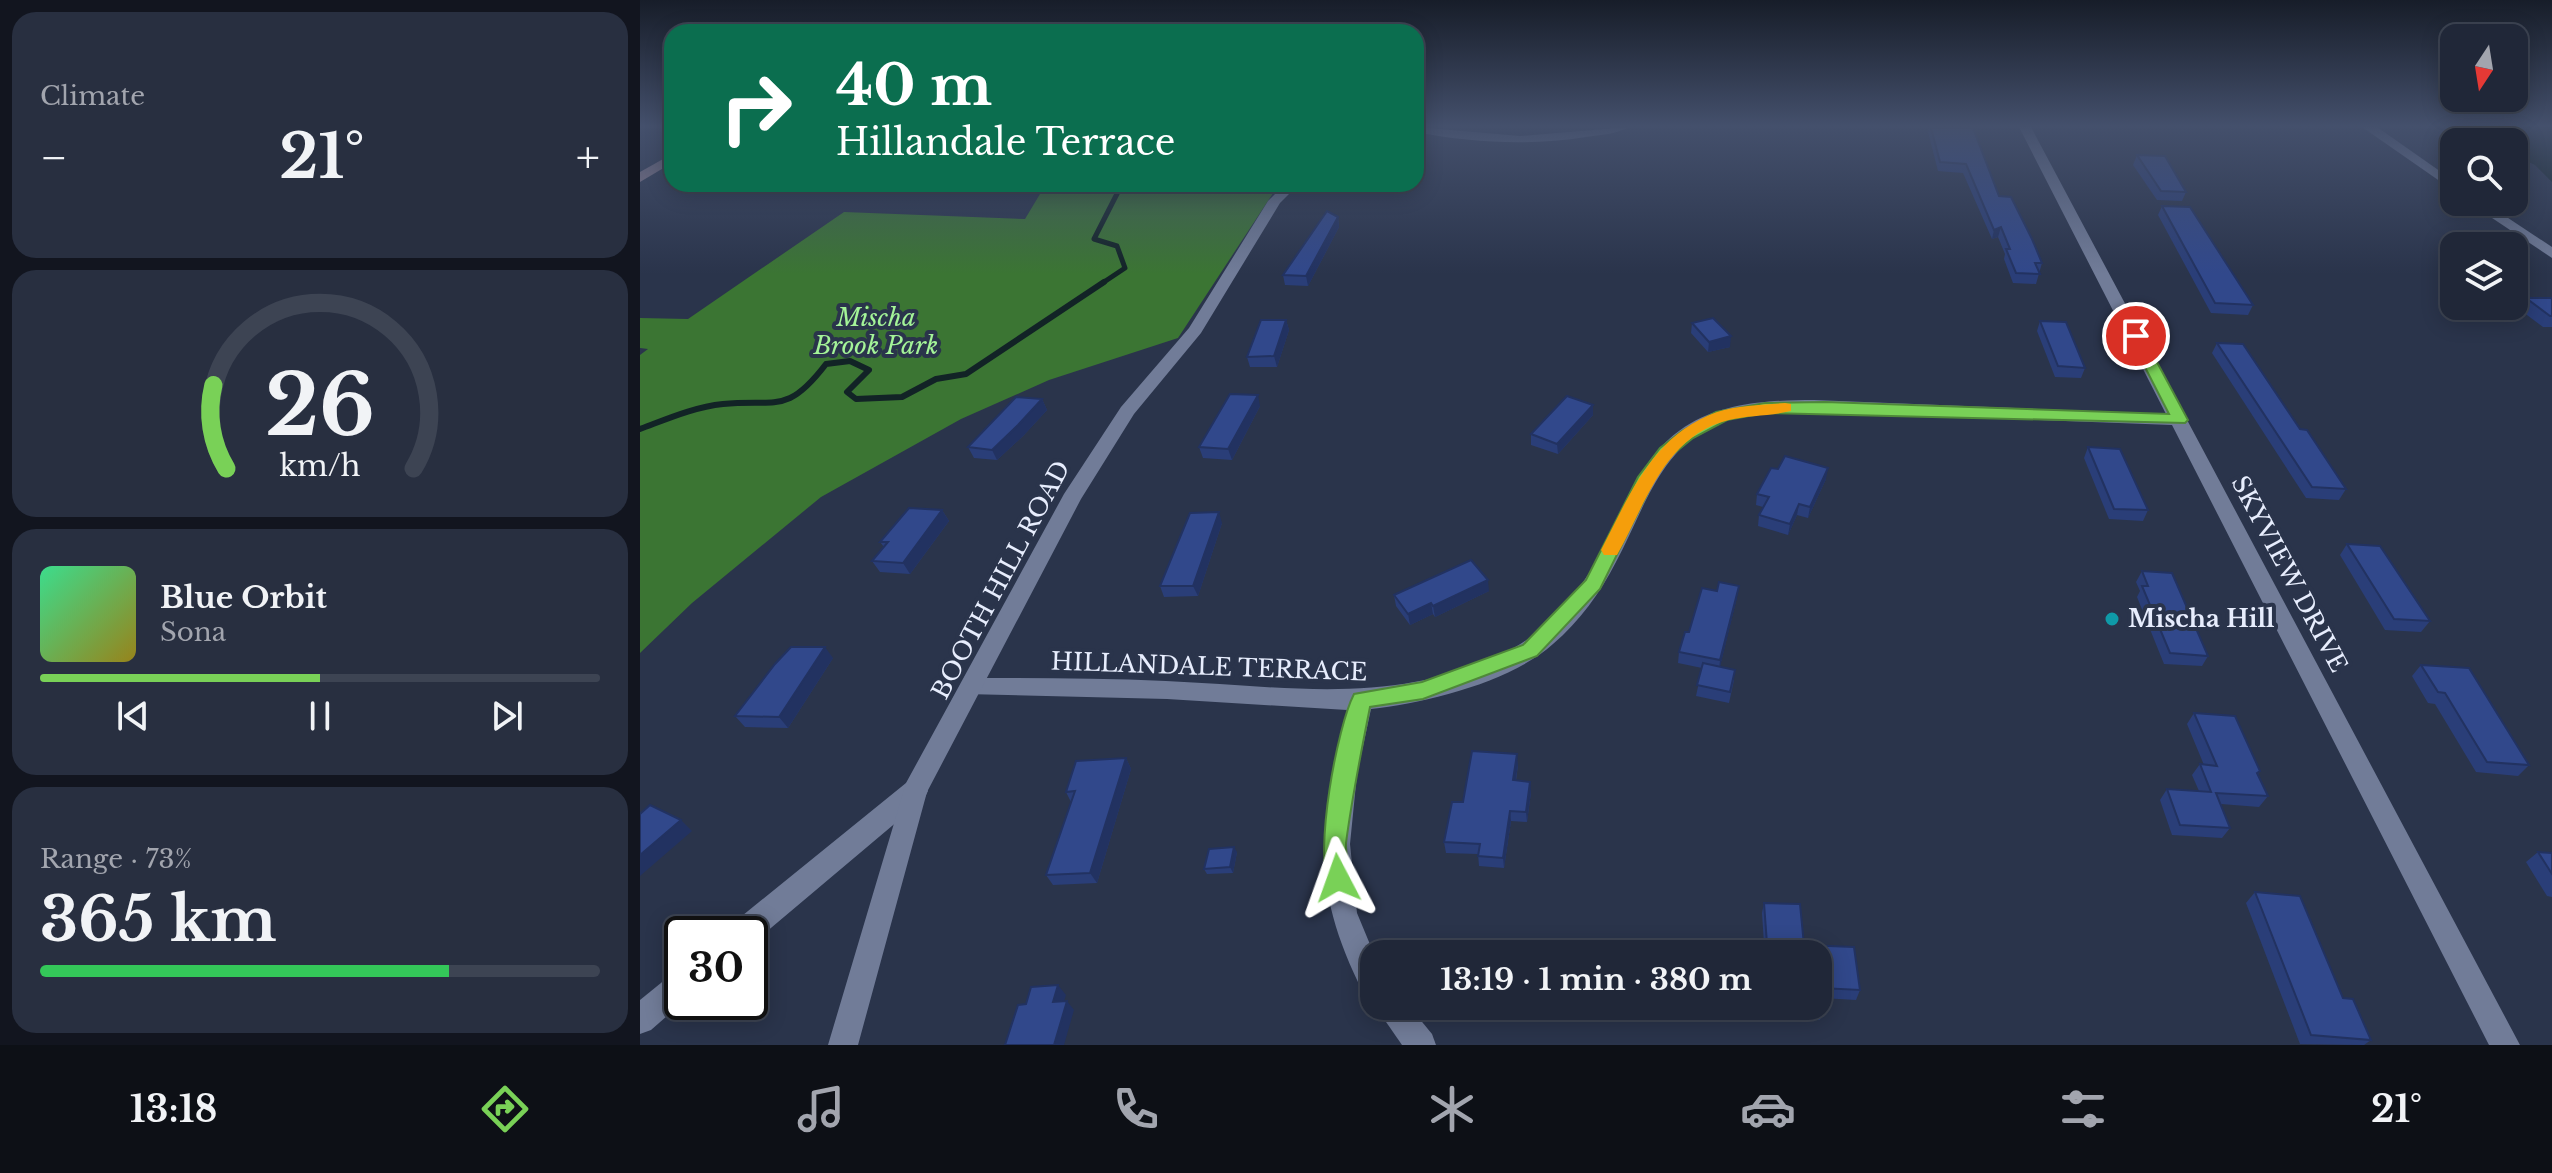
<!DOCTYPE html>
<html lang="en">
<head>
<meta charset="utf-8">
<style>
	body { margin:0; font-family:"Libre Baskerville",serif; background:#282f40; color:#f1f3f6; height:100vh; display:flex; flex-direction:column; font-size:30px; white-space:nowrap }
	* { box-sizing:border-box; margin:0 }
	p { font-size:26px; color:#a2a5ae }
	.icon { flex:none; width:44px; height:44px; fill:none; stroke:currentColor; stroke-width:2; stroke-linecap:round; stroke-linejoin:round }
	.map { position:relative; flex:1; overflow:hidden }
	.side { display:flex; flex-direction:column; gap:12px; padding:12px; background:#12151f; width:640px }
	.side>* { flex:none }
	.hud { position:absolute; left:24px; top:24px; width:760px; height:168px; border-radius:24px; box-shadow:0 4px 20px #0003,0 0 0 2px #3d4453; background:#0b6e4f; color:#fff; overflow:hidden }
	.needle { width:52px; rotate:192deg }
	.fabs { position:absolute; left:1800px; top:24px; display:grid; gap:16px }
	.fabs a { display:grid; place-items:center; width:88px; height:88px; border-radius:16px; background:#202738; box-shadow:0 4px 20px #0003,0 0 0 2px #3d4453; font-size:40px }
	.speed { position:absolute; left:24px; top:916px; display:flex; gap:16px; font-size:40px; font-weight:700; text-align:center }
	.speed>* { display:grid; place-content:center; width:104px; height:104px; border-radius:50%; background:#202738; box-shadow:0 4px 20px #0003,0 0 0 2px #3d4453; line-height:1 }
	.speed .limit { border:4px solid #111; border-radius:12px; background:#fff; color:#111 }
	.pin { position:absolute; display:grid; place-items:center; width:68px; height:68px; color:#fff; margin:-34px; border:4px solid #fff; border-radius:50%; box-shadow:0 2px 8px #0007 }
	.me { position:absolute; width:88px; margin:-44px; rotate:356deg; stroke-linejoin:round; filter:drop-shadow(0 0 6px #0008) }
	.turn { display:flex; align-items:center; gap:28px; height:168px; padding:0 40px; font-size:36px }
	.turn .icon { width:104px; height:104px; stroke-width:2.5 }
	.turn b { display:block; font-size:56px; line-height:68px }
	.big { font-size:60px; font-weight:700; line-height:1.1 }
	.side .widget { flex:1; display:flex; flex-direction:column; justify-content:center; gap:12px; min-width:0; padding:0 28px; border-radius:24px; background:#282f40 }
	.side .dial { align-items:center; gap:0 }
	.dial svg { height:208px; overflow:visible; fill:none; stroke:#3d4453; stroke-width:7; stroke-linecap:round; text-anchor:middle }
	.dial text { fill:#f1f3f6; stroke:none }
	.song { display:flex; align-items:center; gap:24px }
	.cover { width:96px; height:96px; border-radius:12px; background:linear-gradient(135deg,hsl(150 70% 55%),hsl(50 70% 35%)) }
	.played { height:8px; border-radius:4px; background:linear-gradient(90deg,#79d157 50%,#3d4453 50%) }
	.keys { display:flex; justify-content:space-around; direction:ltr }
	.heat { display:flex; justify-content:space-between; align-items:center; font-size:44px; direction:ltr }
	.charge { height:12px; border-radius:6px; background:linear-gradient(90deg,#34c759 73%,#3d4453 0) }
	.trip { position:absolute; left:720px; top:940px; width:472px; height:80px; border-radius:24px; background:#202738; box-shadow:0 4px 20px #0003,0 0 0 2px #3d4453; font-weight:700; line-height:80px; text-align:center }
	.dock { display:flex; height:128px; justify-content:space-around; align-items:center; background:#0d1016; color:#a2a5ae }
	.dock .icon { width:56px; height:56px }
	.dock .active { color:#79d157 }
	.dock b { font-size:36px; color:#f1f3f6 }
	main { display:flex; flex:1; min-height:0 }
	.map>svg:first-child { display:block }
</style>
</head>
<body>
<main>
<section class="side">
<div class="widget"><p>Climate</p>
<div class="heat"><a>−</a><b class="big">21°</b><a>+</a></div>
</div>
<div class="widget dial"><svg viewBox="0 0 100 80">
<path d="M14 69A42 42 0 1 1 86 69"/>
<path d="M14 69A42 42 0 0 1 9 37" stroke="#79d157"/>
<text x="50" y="56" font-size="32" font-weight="700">26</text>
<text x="50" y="72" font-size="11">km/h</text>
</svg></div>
<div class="widget">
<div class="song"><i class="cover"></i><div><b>Blue Orbit</b><p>Sona</p></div></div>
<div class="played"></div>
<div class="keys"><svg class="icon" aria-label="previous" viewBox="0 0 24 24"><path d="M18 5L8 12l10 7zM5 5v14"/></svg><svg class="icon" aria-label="pause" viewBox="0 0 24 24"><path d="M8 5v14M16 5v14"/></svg><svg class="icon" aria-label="next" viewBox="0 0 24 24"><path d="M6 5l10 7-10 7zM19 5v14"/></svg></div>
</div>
<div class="widget"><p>Range · 73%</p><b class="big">365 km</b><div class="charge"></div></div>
</section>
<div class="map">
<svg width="1912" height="1045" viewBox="0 0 1912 1045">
	<rect width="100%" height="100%" fill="#2a344b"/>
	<polygon fill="#3b7533" points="406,184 639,184 538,338 409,380 321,419 181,497 52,603 0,653 0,355 8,349 0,348 0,318 48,319 204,212 385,219"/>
	<polygon fill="#122326" points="1821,127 1912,127 1912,182 1895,165 1874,155 1874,142 1848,142"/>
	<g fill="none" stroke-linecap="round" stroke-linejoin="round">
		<polyline stroke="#122326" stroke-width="5" points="461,284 485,268 477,246 454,239 482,184"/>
		<path stroke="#122326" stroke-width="6" d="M0,429C27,419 54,407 83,404C137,399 147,415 186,364L210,361L229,370L207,392L216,399L262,397L296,379L326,374L464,282"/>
		<g fill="#717c98" fill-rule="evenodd">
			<path d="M776,127L880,136L989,127C977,134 960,135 946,137C889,146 833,143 776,132Z"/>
			<path d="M1379,127H1391L1880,1045H1849L1532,425L1151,411C1121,413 1089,415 1063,431C1016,460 1001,516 976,562C960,593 940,621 913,644C871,682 786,703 731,709L717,774L710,844L717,913L734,954V999L724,994C668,884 680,826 707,710L527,699L325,694L321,687L325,680L333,678C397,678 462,678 526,681C645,686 752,707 864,653C904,634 935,598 957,560C983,512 1000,452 1051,423C1087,402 1134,400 1174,400L1526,414Z"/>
			<polygon points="1722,127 1737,127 1814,181 1814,191"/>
			<polygon points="1828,202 1844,202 1912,247 1912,258"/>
			<polygon points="275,780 284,783 288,791 284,799 112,944 110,934 88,934 92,924 266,783"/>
			<polygon points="42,969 43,1002 11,1030 0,1034 0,1000 32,974"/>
			<polygon points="735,1006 769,1006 792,1034 796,1045 762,1045"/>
		</g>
		<polygon fill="#717c98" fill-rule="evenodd" points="645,184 659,184 640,203 561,333 494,414 441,499 287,792 218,1045 188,1045 266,783 424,494 481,407 549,328 628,201"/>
		<polygon fill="#9a8796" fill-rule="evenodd" points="32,154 32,163 0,182 0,172"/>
	</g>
	<g fill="#2a3e78">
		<polygon points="1289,128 1333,128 1359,196 1402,263 1396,284 1373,283 1364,259 1365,254 1358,237 1352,239 1323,173 1298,171 1288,132"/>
		<polygon points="1497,155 1546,192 1542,201 1517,200 1493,165"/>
		<polygon points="1522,206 1613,305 1608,315 1571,313 1518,215"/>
		<polygon points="698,217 699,227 668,286 645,285 643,275"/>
		<polygon points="1886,298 1912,298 1912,327 1903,327 1879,309"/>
		<polygon points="646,320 649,330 637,367 610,367 607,357"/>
		<polygon points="1400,321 1445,368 1441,378 1415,377 1397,331"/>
		<polygon points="1052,323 1090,347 1068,352 1051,333"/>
		<polygon points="1577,343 1660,429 1706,489 1699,500 1666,498 1572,353"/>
		<polygon points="402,399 407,410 383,436 357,460 334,458 328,447"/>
		<polygon points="953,405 953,415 918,454 891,445 891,434"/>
		<polygon points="620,406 592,460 563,458 559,447"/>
		<polygon points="1448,447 1508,510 1503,521 1469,519 1444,458"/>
		<polygon points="1186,479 1168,518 1157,515 1148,535 1118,526 1119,515 1123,507 1116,505 1117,494"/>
		<polygon points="302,510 309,521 270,574 240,572 232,561 244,547 240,542"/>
		<polygon points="582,523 558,596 524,597 520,586"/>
		<polygon points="1707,544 1790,621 1781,632 1745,630 1700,555"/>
		<polygon points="1502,571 1568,656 1562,666 1524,664 1497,597 1500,591 1496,582"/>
		<polygon points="849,591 795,617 793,614 770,625 756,606 754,595"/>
		<polygon points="1097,597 1080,666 1094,680 1089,703 1056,696 1062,668 1038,663 1039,652 1049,632"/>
		<polygon points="193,658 148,728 105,727 95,716"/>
		<polygon points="1781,665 1889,765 1878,776 1836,772 1795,704 1788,703 1772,676"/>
		<polygon points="1554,713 1620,771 1618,774 1628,796 1619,807 1581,804 1590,828 1582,838 1532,835 1520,800 1527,789 1559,791 1552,775 1560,764 1564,765 1547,724"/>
		<polygon points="486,758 491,769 457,883 413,885 406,875 431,802 426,792"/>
		<polygon points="878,765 876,781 891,792 887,822 871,821 864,868 839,866 838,854 806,853 804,842 823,802"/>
		<polygon points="597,852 593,873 567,874 564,869"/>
		<polygon points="1898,852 1912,853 1912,897 1907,896 1886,862"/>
		<polygon points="1615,892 1703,998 1731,1040 1724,1045 1660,1044 1606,903"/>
		<polygon points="1124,903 1160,904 1164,945 1214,947 1220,990 1216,1000 1182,998 1183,1010 1180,1020 1153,1018 1150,1022 1133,1021 1132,1006 1178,1006 1178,954 1089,954 1091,943 1124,944 1122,913"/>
	</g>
	<g fill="#223261">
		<polygon points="698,217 699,227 668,286 666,276"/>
		<polygon points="1361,227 1358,237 1352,239 1354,230"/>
		<polygon points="646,320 649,330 637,367 634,356"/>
		<polygon points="1091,336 1090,347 1068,352 1069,342"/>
		<polygon points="618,395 620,406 592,460 588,449"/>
		<polygon points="402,399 407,410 383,436 357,460 352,450"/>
		<polygon points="953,405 953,415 918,454 917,444"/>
		<polygon points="1188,468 1186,479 1168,518 1170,507"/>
		<polygon points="1159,504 1157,515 1148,535 1150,524"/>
		<polygon points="302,510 309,521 270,574 263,563"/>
		<polygon points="579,512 582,523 558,596 553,586"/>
		<polygon points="848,580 849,591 795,617 793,606"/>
		<polygon points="1099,586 1097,597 1079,671 1080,660"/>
		<polygon points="791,603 793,614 770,625 768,614"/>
		<polygon points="185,647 193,658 148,728 139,717"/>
		<polygon points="877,754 878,765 874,791 873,780"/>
		<polygon points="486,758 491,769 457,883 450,873"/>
		<polygon points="890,782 891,792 887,822 886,812"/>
		<polygon points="870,811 871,821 864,868 863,858"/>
		<polygon points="41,820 52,831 0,876 0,855"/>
		<polygon points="594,847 597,852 593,873 590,867"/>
		<polygon points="418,985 426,995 421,1011 413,1002"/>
		<polygon points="427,1001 434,1010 424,1045 414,1045"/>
	</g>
	<g fill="#31488b" stroke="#223261" stroke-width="2">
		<polygon points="1291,128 1333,128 1359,196 1371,197 1392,239 1402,263 1395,263 1400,274 1376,273 1366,249 1370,249 1361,227 1354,230 1326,164 1300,162"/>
		<polygon points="1497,155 1525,156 1546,192 1521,191"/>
		<polygon points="1522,206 1550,207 1613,305 1575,303"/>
		<polygon points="687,211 698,217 666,276 643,275"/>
		<polygon points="1886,298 1912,298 1912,316 1910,316"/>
		<polygon points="1073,318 1091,336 1069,342 1052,323"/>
		<polygon points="621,320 646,320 634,356 607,357"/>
		<polygon points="1400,321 1426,322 1445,368 1418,366"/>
		<polygon points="1577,343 1603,344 1660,429 1667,430 1706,489 1672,487"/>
		<polygon points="590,394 618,395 588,449 559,447"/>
		<polygon points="927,396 953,405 917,444 891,434"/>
		<polygon points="376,397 402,399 378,425 352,450 328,447"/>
		<polygon points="1448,447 1480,449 1508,510 1474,509"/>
		<polygon points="1145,456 1188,468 1170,507 1159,504 1150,524 1119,515 1129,497 1117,494 1131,468 1138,469"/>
		<polygon points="269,508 302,510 263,563 232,561 248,542 240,542"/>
		<polygon points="579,512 553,586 520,586 550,513"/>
		<polygon points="1707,544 1740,546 1790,621 1754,619"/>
		<polygon points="831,560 848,580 793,606 791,603 768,614 754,595"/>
		<polygon points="1502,571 1532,573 1568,656 1530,653 1502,586 1508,586"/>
		<polygon points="1079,582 1099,586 1080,660 1039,652 1045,632 1049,632 1062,588 1077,591"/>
		<polygon points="151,647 185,647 139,717 95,716 135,664"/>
		<polygon points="1063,663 1095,670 1090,692 1057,685"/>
		<polygon points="1781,665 1829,668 1889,765 1847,762 1805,693 1798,692"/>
		<polygon points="1554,713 1595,716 1620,771 1617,773 1628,796 1576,793 1590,828 1540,825 1527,789 1571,792 1560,764 1577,766"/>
		<polygon points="832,751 877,754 873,780 890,782 886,812 870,811 863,858 838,856 840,844 804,842 812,802 823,802"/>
		<polygon points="486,758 450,873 406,875 435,791 426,792 436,761"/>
		<polygon points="10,805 41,820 0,855 0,814"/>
		<polygon points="594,847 590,867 564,869 569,849"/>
		<polygon points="1898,852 1912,853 1912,874"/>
		<polygon points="1615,892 1660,896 1703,998 1713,999 1731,1040 1671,1035"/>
		<polygon points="1124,903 1160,904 1164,945 1214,947 1220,990 1181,988 1183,1010 1156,1009 1153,1013 1136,1012 1135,1006 1178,1006 1178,954 1092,954 1091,943 1127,944"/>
		<polygon points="418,985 413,1002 427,1001 414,1045 365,1045 378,1005 386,1004 391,987"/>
	</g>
	<linearGradient id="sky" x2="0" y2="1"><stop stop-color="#171d29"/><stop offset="0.46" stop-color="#44506c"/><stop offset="1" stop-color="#44506c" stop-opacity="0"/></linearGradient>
	<rect width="1912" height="274" fill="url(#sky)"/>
	<path fill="#79d157" stroke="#4f8839" stroke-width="2" d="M1496,331L1503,336L1548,420L1545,423L1125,413L1087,420L1053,438L1032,455L1015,478L960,589L897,656L783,699L730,707C721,752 712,797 706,843C705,858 713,872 707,886L698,889L689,886C674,852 697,727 714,694L782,682L883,645L946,580L998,477L1020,448L1042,431L1076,412L1125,403L1185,402L1529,414L1489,336Z"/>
	<path fill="#f59e0b" d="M1145,403L1151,404V411C1130,416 1109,415 1089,420C1024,436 1006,504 977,555H964L961,550C990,494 1013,435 1077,412C1097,405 1124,405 1145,403Z"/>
	<circle fill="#0f9aa8" stroke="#2a344b" stroke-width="3" cx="1472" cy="619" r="8"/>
	<g text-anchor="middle" stroke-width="8" stroke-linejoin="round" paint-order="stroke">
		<g font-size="24" font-style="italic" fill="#a4f498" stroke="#2a344b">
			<text x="236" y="326">Mischa<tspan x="236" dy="28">Brook Park</tspan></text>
		</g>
		<g font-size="24" fill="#e7edfd" stroke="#2a344b">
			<text transform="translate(1649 574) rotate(62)" y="8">SKYVIEW DRIVE</text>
			<text transform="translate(361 580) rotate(-62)" y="8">BOOTH HILL ROAD</text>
			<text transform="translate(569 667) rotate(2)" y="8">HILLANDALE TERRACE</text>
		</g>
		<g font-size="24" font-weight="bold" fill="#e7edfd" stroke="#2a344b" text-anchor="start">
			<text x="1488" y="627">Mischa Hill</text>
		</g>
	</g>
</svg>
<div class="fabs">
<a><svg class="needle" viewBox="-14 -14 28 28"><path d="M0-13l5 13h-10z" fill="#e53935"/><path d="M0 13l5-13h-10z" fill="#a2a5ae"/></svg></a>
<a><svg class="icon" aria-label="search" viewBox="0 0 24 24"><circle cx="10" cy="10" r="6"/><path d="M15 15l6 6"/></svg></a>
<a><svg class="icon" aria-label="layers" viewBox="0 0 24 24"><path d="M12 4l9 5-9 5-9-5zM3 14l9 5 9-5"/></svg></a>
</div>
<div class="speed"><div class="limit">30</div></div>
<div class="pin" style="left:1496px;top:336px;background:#d93025"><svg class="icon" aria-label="arrive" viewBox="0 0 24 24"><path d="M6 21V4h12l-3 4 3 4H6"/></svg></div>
<svg class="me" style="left:698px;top:878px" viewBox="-20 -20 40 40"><path d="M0-17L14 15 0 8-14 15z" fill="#79d157" stroke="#fff" stroke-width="4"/></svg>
<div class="trip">13:19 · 1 min · 380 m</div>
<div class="hud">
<div class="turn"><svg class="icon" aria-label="right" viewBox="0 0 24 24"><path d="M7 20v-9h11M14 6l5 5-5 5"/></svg><div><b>40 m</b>Hillandale Terrace</div></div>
</div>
</div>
</main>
<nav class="dock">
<b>13:18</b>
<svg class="icon active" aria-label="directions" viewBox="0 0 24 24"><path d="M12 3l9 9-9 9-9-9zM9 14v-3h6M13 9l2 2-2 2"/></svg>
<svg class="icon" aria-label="music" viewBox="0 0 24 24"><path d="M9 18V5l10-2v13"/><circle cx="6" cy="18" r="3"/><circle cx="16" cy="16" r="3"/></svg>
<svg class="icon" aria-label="phone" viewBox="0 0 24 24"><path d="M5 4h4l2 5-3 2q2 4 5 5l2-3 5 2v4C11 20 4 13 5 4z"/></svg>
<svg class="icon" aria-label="climate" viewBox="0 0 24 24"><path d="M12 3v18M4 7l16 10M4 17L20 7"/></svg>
<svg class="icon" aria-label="car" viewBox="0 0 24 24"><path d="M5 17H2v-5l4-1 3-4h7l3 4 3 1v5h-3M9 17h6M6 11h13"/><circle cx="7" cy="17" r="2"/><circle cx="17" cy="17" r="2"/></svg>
<svg class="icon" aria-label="filters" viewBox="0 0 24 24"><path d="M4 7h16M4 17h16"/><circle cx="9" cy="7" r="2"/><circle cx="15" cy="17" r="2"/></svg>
<b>21°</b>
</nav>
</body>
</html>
